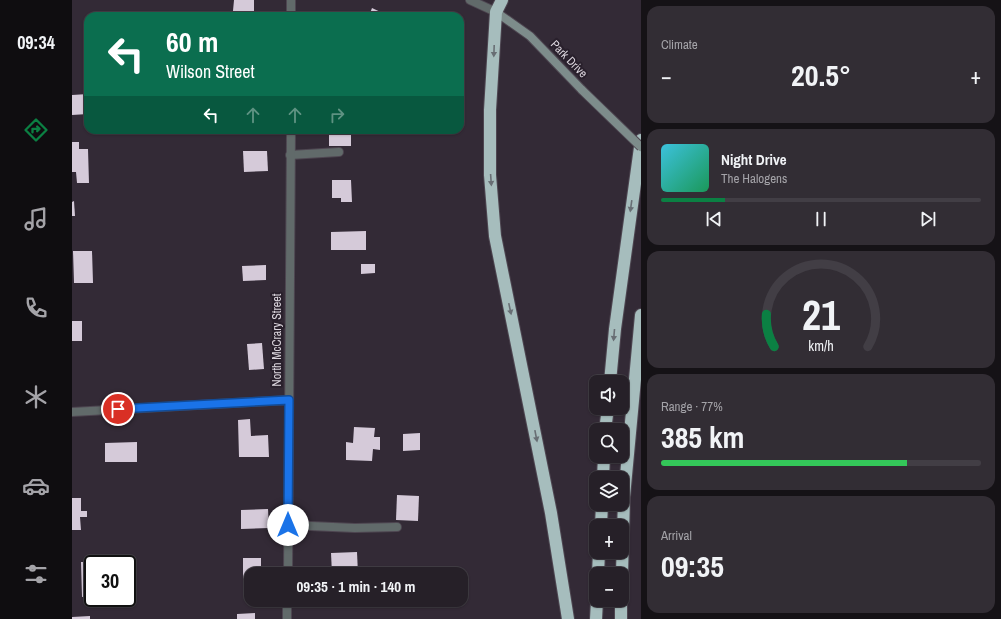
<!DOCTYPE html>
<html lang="en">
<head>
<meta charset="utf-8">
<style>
	body { margin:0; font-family:"Archivo Narrow",sans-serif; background:#322d34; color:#f1f3f6; height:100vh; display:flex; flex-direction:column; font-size:15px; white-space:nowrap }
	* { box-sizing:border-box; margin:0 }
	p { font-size:13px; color:#a4a3a8 }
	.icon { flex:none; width:22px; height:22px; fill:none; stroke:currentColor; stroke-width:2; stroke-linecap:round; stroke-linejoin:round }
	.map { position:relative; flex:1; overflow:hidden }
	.side { display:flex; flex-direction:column; gap:6px; padding:6px; background:#151216; width:360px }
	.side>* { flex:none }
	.hud { position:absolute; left:12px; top:12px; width:380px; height:122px; border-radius:12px; box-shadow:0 1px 3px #0004,0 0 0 1px #423e45; background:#0b6e4f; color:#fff; overflow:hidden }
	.controls { position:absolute; left:517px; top:375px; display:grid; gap:8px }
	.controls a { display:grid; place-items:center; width:40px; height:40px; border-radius:8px; background:#262028; box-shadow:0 1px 3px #0004,0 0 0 1px #423e45; font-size:20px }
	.speed { position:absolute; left:12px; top:555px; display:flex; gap:8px; font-size:20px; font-weight:700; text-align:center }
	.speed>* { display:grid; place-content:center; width:52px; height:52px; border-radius:50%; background:#262028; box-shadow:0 1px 3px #0004,0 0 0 1px #423e45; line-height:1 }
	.speed .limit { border:2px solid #111; border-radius:6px; background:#fff; color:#111 }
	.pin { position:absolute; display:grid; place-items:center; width:34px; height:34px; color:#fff; margin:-17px; border:2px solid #fff; border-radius:50%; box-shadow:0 1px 4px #0007 }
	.me { position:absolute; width:44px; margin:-22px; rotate:0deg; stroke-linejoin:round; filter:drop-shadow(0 0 3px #0008) }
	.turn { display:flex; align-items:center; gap:14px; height:84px; padding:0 16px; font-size:18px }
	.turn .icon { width:52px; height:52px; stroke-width:2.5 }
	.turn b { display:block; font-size:28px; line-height:34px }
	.lanes { display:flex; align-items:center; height:38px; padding:0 16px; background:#0003; justify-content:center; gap:20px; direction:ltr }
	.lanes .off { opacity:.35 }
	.big { font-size:30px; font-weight:700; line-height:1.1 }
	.side .tile { flex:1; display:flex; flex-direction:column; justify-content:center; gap:6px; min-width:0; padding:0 14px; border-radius:12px; background:#322d34 }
	.side .dial { align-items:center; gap:0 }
	.dial svg { height:104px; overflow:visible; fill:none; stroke:#423e45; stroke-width:7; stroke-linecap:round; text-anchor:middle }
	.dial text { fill:#f1f3f6; stroke:none }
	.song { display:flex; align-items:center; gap:12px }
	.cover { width:48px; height:48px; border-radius:6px; background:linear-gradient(135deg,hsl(190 70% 55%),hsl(150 70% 35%)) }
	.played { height:4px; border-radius:2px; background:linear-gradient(90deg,#0b8043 20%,#423e45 20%) }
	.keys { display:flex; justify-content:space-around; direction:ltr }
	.heat { display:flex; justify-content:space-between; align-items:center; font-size:22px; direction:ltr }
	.charge { height:6px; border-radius:3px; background:linear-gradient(90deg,#34c759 77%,#423e45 0) }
	.trip { position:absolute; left:172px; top:567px; width:224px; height:40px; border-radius:12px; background:#262028; box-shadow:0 1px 3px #0004,0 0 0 1px #423e45; font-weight:700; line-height:40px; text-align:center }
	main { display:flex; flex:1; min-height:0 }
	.tab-bar { display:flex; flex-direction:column; width:72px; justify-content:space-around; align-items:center; background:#0f0d10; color:#a4a3a8 }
	.tab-bar .icon { width:28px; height:28px }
	.tab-bar .selected { color:#0b8043 }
	.tab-bar b { font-size:18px; color:#f1f3f6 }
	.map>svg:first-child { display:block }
</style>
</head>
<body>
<main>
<nav class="tab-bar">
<b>09:34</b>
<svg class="icon selected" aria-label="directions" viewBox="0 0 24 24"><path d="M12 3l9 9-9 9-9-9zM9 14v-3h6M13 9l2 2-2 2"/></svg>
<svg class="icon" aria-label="music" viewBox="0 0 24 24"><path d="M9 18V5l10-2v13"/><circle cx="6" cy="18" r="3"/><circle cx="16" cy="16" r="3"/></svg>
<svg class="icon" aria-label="phone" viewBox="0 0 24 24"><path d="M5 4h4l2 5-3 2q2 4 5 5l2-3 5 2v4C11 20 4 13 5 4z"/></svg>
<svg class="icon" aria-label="climate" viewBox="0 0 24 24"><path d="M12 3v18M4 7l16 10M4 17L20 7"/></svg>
<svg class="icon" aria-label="car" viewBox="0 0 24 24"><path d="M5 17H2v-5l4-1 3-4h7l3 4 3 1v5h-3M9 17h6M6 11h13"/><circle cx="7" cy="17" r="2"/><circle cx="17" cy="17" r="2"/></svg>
<svg class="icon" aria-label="filters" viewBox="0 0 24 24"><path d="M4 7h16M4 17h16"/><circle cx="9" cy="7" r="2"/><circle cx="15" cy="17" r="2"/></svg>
</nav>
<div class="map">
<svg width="569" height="619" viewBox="0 0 569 619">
	<rect width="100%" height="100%" fill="#332a36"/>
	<g fill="#d5cad9">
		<polygon points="162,0 182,0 182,12 161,11"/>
		<polygon points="300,8 317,16 297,16"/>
		<polygon points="16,94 16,114 0,115 0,95"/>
		<polygon points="279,131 279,146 257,146 257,132"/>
		<polygon points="0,142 7,142 7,149 16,149 17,183 5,183 4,172 0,172"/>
		<polygon points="171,151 195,151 196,171 172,172"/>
		<polygon points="260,180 279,180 280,202 269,202 269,198 260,198"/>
		<polygon points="2,201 3,216 0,216 0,202"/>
		<polygon points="294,231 294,250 259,250 259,232"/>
		<polygon points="1,251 20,251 21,283 2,283"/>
		<polygon points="289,264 303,264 303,273 289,274"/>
		<polygon points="194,265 194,280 171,281 170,266"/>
		<rect x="0" y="321" width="10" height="20"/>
		<polygon points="190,343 192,369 177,370 175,344"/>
		<polygon points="178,419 179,436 196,435 197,457 167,457 166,420"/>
		<polygon points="282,427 303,428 302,437 308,437 308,450 301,449 300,461 274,460 274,442 281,443"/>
		<polygon points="348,433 348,450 331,451 331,434"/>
		<polygon points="65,442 65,462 33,462 33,443"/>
		<polygon points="325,495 347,496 346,521 324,520"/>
		<polygon points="0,498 9,498 9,511 15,511 15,517 8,517 9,530 0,530"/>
		<polygon points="196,509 197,528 169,529 169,510"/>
		<polygon points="285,552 286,574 260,574 259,553"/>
		<polygon points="171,558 189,558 189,574 179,574 179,582 171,582"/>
		<polygon points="9,562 28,562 28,564 21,564 21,596 10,597"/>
		<polygon points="183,613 183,619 165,619 165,614"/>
		<polygon points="18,616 18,619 0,619 0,617"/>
	</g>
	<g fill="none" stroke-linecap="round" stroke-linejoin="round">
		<defs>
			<g id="service">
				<polyline points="218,155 267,152"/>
				<polyline points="216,525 283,528 325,527"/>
			</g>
			<g id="minor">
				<polyline points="219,0 219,16"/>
				<polyline points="0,412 217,400"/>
				<polyline points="216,574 219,130"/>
				<polyline points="215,619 215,600"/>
			</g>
			<polyline id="tertiary" points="398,0 424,12"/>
			<polyline id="secondary" points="424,12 458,36 510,90"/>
			<g id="motorway">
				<polyline points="430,0 424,12 418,110 418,175 423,236 479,513 496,619"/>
				<polyline points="538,382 543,329 569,140"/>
				<polyline points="533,430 536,408"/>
				<polyline points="531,478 532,456"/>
				<polyline points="529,526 530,504"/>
				<polyline points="526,574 527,552"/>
				<polyline points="550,574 552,497 569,315"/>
				<polyline points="524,619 525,600"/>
				<polyline points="549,619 549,600"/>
			</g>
		</defs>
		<use href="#service" stroke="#4e4651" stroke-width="10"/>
		<use href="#minor" stroke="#4e4651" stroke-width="10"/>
		<use href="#tertiary" stroke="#4e4651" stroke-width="10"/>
		<use href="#secondary" stroke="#4e4651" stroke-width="10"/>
		<use href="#motorway" stroke="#4e4651" stroke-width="14"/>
		<use href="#service" stroke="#616a6a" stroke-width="8"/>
		<use href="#minor" stroke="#616a6a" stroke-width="8"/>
		<use href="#tertiary" stroke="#616a6a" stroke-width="8"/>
		<use href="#secondary" stroke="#7d8c8b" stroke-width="8"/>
		<use href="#motorway" stroke="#a6bdbd" stroke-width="12"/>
		<defs>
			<polyline id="secondary-bridge" points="510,90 569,147"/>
		</defs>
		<use href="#secondary-bridge" stroke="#4e4651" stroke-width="10" stroke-linecap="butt"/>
		<use href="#secondary-bridge" stroke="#7d8c8b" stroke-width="8"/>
	</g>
	<defs><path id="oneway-solid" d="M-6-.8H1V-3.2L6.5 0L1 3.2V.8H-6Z"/></defs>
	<g fill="#686e74">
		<use href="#oneway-solid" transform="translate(422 51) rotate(92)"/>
		<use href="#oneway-solid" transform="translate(419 180) rotate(86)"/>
		<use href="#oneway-solid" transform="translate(559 206) rotate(98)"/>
		<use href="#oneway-solid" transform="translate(438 309) rotate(78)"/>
		<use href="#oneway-solid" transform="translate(542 335) rotate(95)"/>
		<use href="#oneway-solid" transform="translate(464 436) rotate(79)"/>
	</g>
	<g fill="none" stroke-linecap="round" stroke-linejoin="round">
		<defs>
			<polyline id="route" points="46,409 217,400 216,525"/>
		</defs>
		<use href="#route" stroke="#114b97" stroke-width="10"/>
		<use href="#route" stroke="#1a73e8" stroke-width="7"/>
	</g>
	<g text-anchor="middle" stroke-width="4" stroke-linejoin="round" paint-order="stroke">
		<g font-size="12" fill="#dcd6de" stroke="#29202c">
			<text transform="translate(497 59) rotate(46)" y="4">Park Drive</text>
			<text transform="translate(205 340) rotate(-90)" y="4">North McCrary Street</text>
		</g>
	</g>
</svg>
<div class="controls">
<a><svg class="icon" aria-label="sound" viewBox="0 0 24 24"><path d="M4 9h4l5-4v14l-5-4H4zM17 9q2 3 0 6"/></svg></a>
<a><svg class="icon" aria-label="search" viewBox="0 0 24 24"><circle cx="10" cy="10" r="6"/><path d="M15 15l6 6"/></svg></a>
<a><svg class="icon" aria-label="layers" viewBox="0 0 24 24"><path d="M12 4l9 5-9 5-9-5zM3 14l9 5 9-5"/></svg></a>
<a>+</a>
<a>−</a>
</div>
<div class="speed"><div class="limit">30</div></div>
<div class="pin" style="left:46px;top:409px;background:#d93025"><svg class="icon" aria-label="arrive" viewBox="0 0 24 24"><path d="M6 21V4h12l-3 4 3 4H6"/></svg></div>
<svg class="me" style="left:216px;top:525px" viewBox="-20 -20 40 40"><circle r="19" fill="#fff"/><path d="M0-13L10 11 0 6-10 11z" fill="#1a73e8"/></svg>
<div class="trip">09:35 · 1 min · 140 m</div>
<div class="hud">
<div class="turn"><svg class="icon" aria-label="left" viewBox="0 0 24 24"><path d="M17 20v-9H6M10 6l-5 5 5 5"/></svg><div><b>60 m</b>Wilson Street</div></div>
<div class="lanes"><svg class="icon" aria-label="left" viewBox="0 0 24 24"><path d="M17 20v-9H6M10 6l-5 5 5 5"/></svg><svg class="icon off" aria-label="ahead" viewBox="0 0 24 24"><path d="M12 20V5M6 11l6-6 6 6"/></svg><svg class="icon off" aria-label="ahead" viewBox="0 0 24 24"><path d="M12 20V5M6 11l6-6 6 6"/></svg><svg class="icon off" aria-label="right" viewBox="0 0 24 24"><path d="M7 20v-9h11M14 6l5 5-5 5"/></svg></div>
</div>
</div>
<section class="side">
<div class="tile"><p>Climate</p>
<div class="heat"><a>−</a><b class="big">20.5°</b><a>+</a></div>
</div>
<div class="tile">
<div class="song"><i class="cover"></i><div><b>Night Drive</b><p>The Halogens</p></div></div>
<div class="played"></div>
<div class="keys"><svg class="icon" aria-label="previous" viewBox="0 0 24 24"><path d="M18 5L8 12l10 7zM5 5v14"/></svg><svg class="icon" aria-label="pause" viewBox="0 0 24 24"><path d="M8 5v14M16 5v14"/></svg><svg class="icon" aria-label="next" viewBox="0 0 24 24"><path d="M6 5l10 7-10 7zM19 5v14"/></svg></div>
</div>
<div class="tile dial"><svg viewBox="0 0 100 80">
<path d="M14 69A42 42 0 1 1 86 69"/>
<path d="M14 69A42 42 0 0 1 8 44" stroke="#0b8043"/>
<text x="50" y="56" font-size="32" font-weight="700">21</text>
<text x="50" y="72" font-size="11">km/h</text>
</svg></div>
<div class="tile"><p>Range · 77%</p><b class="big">385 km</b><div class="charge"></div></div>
<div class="tile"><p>Arrival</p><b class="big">09:35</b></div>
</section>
</main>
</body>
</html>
